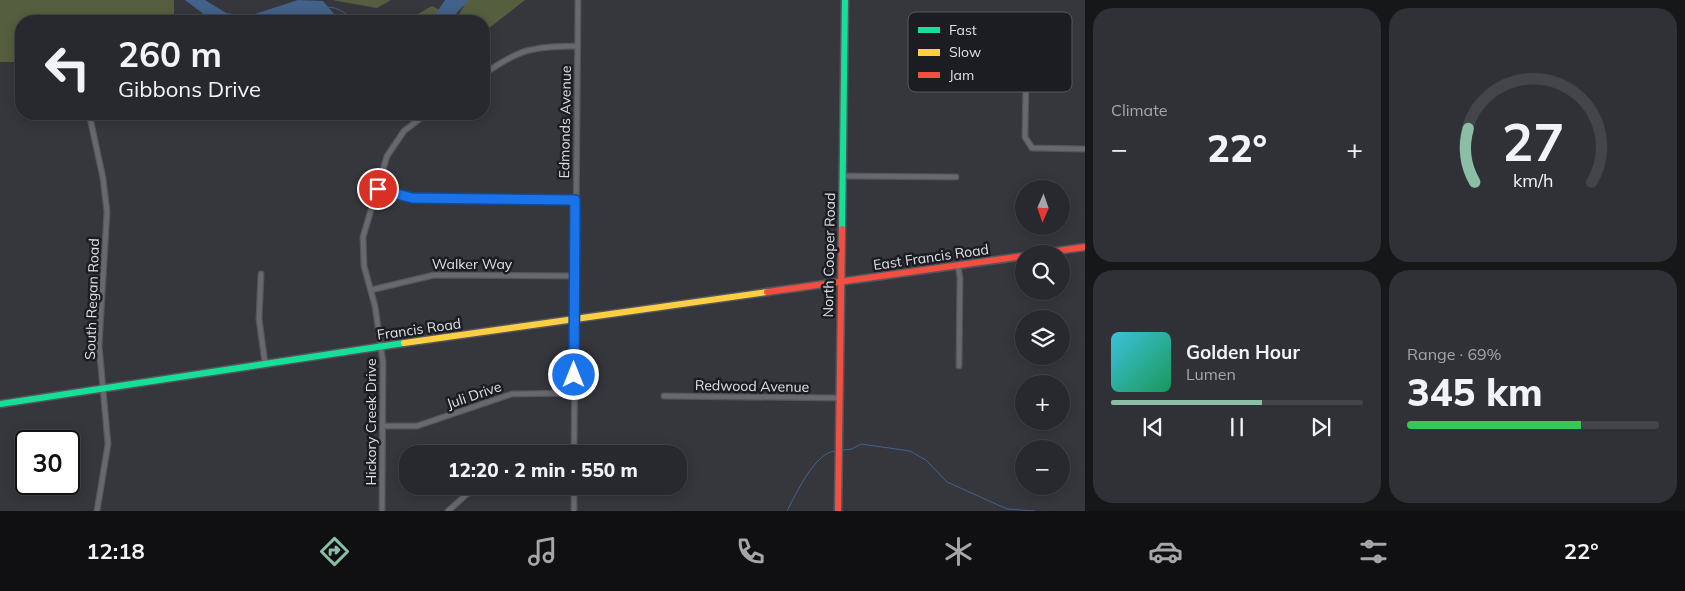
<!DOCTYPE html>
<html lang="en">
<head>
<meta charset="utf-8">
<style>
	body { margin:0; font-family:Mulish,sans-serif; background:#303136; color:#f1f3f6; height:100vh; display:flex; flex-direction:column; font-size:19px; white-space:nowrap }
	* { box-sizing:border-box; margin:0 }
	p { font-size:16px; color:#a5a6aa }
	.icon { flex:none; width:28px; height:28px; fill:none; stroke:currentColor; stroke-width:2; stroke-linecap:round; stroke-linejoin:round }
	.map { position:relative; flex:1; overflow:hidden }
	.side { display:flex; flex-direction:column; gap:8px; padding:8px; background:#161719; width:600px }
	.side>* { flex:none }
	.top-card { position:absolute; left:15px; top:15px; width:475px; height:105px; border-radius:20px; box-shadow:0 2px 12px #0003,0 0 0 1px #44454a; background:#28292e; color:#f1f3f6; overflow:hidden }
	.needle { width:32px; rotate:182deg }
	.buttons { position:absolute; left:1015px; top:180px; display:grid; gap:10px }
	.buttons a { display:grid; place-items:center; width:55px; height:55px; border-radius:50%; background:#28292e; box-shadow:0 2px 12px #0003,0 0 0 1px #44454a; font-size:25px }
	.speed { position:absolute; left:15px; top:430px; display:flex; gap:10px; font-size:25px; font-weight:700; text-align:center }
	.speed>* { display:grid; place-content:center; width:65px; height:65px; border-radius:50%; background:#28292e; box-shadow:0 2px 12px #0003,0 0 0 1px #44454a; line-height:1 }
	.speed .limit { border:2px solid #111; border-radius:8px; background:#fff; color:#111 }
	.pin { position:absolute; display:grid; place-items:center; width:42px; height:42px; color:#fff; margin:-21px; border:2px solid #fff; border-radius:50%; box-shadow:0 1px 5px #0007 }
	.me { position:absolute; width:55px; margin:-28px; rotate:0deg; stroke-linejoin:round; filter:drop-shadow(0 0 4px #0008) }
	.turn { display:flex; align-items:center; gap:18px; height:105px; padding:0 20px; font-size:22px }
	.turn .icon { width:65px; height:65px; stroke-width:2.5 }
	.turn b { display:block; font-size:35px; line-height:42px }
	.big { font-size:38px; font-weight:800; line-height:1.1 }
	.side .card { flex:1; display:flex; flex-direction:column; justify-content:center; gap:8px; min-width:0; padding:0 18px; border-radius:20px; background:#303136 }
	.side .dial { align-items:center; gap:0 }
	.dial svg { height:130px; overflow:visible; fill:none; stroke:#44454a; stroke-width:7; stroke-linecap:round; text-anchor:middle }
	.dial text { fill:#f1f3f6; stroke:none }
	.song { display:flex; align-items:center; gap:15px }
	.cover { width:60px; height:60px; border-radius:8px; background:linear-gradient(135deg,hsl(190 70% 55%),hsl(150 70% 35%)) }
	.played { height:5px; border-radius:2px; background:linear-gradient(90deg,#8abfa5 60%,#44454a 60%) }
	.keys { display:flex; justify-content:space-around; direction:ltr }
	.heat { display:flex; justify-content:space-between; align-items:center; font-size:28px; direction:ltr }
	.charge { height:8px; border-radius:4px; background:linear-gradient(90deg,#34c759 69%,#44454a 0) }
	.side .tiles { flex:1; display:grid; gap:8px; grid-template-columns:repeat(2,1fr) }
	.trip { position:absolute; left:399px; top:445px; width:288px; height:50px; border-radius:20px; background:#28292e; box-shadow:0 2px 12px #0003,0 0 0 1px #44454a; font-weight:800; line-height:50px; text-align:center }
	.dock { display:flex; height:80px; justify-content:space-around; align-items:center; background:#101012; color:#a5a6aa }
	.dock .icon { width:35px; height:35px }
	.dock .selected { color:#8abfa5 }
	.dock b { font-size:22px; color:#f1f3f6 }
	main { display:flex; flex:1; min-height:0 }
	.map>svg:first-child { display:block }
</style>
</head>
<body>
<main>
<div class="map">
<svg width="1085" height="511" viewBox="0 0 1085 511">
	<rect width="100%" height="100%" fill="#36373d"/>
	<g fill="#555e3e">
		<polygon points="0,0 174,0 174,21 21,21 21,62 0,62"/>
		<polygon points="332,0 391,0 377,8"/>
		<polygon points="467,0 525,0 484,32 484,21 406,21 432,6 457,18"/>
	</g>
	<g fill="#42628a">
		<polygon points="185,0 205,0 226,13 249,16 298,0 323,1 340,21 326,21 321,16 306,14 285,21 213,21"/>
		<polygon points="445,0 469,0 449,21 431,21"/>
	</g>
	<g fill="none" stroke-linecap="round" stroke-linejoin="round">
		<g stroke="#42628a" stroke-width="1">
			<path d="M327,7C338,7 346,13 354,21"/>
			<polyline points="288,20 298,17"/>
			<polyline points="843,450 852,449 861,444 910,451 926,460 947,482 1007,509 1035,511"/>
			<path d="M787,511C796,494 815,452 835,451"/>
		</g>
		<defs>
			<g id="street">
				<polyline points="1027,16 1025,137 1032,148 1085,149"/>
				<path d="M484,74C521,48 532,47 577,46"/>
				<polyline points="90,118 103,178 107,212 99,345 108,444 97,511"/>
				<polyline points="843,176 956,177"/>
				<polyline points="378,189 412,198 575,200"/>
				<polyline points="958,266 960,278 959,366"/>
				<polyline points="261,274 259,319 265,363"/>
				<polyline points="371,290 434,275 575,276"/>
				<polyline points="664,396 840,398"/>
				<polyline points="383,426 417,426 512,394 574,393"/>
				<polyline points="574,454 578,0"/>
				<polyline points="565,486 658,487"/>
				<polyline points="382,511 383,362 375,306 364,266 363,237 387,156 404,131 426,114"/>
				<polyline points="448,511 467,494 488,486"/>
				<polyline points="574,511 574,486"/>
			</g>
			<g id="fast">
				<polyline points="842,229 845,0"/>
				<polyline points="0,404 404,343"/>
			</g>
			<polyline id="slow" points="404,343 767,292"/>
			<g id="jam">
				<polyline points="1036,254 1085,247"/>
				<polyline points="767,292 1024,256"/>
				<polyline points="838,511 842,229"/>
			</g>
		</defs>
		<use href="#street" stroke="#54565b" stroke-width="7"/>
		<use href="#fast" stroke="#54565b" stroke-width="9"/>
		<use href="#slow" stroke="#54565b" stroke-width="9"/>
		<use href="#jam" stroke="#54565b" stroke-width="9"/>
		<use href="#street" stroke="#68696e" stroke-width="4.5"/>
		<use href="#fast" stroke="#16e098" stroke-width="6"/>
		<use href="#slow" stroke="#ffcf43" stroke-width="6"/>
		<use href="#jam" stroke="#f24e42" stroke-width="6"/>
	</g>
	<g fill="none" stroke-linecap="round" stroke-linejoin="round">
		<defs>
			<polyline id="route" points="378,189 412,198 575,200 574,375"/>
		</defs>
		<use href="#route" stroke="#114b97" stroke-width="12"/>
		<use href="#route" stroke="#1a73e8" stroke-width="9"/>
	</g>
	<g text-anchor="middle" stroke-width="5" stroke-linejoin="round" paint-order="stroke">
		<g font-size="14" fill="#dee0e7" stroke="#1c1d22">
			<text transform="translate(565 122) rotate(-89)" y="5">Edmonds Avenue</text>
			<text transform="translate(829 255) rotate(-89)" y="5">North Cooper Road</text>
			<text transform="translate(931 257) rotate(-8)" y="5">East Francis Road</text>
			<text x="472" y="269">Walker Way</text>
			<text transform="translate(92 299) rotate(-88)" y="5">South Regan Road</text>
			<text transform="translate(419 329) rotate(-8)" y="5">Francis Road</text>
			<text transform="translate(752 386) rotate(1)" y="5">Redwood Avenue</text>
			<text transform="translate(474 395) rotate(-19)" y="5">Juli Drive</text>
			<text transform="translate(371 422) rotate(-90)" y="5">Hickory Creek Drive</text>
		</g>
	</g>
	<rect x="908" y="12" width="164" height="80" rx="8" fill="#1c1d22" stroke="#56585d" stroke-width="1"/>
	<rect x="918" y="27" width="22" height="6" fill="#16e098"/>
	<rect x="918" y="49" width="22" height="7" fill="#ffcf43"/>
	<rect x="918" y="72" width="22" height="6" fill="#f24e42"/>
	<g font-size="14" fill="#dee0e7">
		<text x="949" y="35">Fast</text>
		<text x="949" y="57">Slow</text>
		<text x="949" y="80">Jam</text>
	</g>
</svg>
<div class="buttons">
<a><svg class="needle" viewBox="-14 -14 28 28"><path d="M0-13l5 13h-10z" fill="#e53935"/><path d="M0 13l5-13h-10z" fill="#a5a6aa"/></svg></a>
<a><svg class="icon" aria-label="search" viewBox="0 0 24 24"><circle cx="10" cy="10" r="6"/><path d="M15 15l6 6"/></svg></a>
<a><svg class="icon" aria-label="layers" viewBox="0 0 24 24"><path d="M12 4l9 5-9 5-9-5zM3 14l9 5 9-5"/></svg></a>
<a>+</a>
<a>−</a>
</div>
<div class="speed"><div class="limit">30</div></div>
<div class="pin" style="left:378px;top:189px;background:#d93025"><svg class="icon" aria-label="arrive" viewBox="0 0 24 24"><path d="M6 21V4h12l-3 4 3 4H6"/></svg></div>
<svg class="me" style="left:574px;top:375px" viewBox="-20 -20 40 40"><circle r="17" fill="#1a73e8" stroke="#fff" stroke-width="3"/><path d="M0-11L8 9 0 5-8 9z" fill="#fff"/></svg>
<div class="trip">12:20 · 2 min · 550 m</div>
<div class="top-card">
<div class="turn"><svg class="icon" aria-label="left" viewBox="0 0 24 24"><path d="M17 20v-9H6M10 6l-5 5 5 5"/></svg><div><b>260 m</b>Gibbons Drive</div></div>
</div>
</div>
<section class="side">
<div class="tiles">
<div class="card"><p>Climate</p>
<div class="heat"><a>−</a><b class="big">22°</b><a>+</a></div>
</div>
<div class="card dial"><svg viewBox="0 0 100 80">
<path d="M14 69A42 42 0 1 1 86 69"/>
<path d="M14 69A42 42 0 0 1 10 36" stroke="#8abfa5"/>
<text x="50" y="56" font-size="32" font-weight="700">27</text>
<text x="50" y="72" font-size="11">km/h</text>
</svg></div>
<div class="card">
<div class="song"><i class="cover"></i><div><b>Golden Hour</b><p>Lumen</p></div></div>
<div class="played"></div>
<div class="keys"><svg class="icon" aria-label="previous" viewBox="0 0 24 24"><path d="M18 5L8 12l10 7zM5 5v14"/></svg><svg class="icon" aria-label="pause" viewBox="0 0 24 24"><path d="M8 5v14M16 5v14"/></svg><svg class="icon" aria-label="next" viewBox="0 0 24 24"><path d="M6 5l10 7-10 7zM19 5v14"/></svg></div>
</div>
<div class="card"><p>Range · 69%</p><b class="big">345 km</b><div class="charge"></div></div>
</div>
</section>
</main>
<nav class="dock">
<b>12:18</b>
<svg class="icon selected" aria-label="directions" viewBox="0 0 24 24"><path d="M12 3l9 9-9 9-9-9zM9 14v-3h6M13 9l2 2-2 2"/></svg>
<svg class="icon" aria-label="music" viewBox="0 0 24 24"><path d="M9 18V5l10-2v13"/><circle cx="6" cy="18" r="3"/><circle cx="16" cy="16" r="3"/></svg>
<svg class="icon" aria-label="phone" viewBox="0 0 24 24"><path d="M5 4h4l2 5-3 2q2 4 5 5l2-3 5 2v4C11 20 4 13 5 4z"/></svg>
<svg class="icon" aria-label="climate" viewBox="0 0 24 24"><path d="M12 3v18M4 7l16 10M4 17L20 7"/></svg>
<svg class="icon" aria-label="car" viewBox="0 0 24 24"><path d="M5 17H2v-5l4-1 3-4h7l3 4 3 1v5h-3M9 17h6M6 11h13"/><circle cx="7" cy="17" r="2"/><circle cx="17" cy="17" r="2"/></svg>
<svg class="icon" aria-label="filters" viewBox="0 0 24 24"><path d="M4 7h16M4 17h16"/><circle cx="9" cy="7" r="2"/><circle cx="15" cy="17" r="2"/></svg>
<b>22°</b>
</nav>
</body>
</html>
